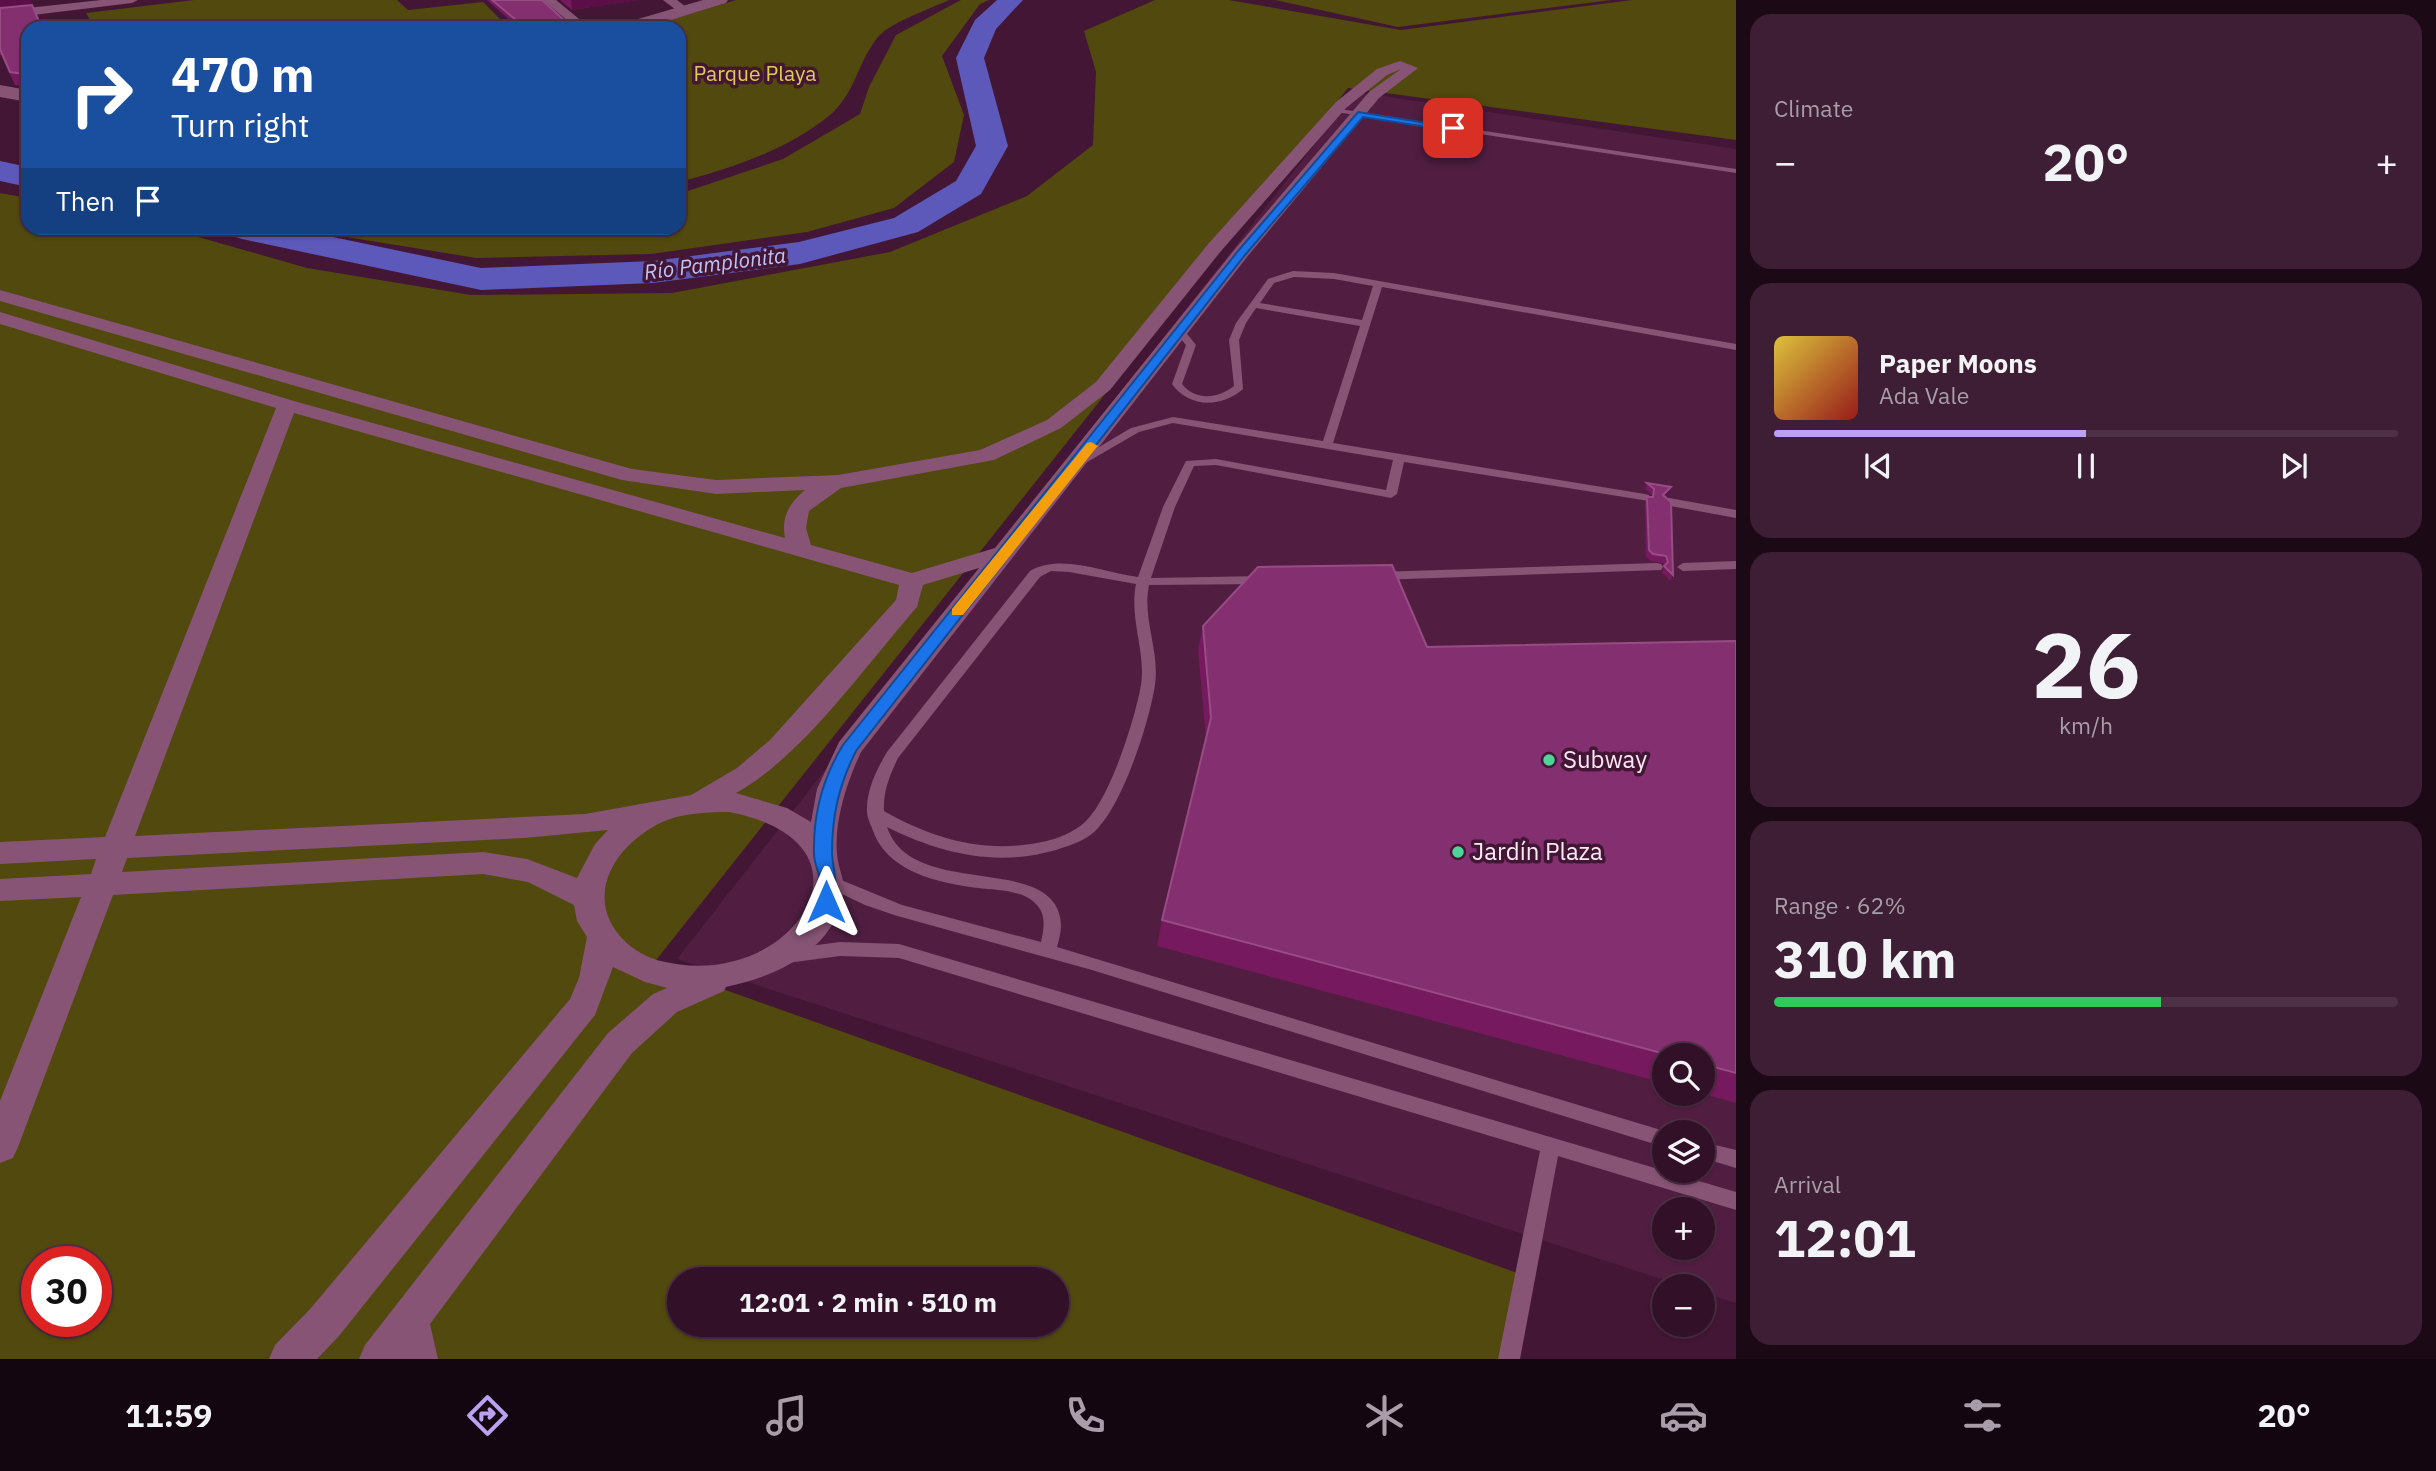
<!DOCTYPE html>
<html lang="en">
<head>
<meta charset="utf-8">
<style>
	body { margin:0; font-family:"IBM Plex Sans",sans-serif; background:#3d1e34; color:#f1f3f6; height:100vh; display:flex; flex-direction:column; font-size:26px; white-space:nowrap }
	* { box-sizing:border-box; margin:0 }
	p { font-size:23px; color:#a89da8 }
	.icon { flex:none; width:38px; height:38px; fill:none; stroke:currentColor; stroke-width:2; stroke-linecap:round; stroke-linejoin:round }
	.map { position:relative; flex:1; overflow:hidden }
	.sheet { display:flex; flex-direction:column; gap:14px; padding:14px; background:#1c0916; width:700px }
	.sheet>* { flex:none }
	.banner { position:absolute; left:21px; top:21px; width:665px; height:214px; border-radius:21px; box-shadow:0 2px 5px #0004,0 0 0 2px #4d3045; background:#1a4fa0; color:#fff; overflow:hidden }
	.tools { position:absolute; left:1652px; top:1043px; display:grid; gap:14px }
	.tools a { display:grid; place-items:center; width:63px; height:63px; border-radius:50%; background:#321028; box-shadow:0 2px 5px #0004,0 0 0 2px #4d3045; font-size:35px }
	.speed { position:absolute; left:21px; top:1246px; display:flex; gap:14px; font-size:35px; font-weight:700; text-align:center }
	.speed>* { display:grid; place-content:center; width:91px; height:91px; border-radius:50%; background:#321028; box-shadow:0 2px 5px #0004,0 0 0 2px #4d3045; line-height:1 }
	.speed .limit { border:10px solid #d22; background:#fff; color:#111 }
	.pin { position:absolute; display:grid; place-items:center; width:60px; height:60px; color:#fff; margin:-30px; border-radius:14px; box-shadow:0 4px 10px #0006 }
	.me { position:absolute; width:77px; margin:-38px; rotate:0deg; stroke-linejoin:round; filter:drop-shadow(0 0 5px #0008) }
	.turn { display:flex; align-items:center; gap:24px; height:147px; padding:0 35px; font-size:32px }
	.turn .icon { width:91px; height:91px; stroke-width:2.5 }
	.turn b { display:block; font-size:49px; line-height:60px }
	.then { display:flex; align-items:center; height:66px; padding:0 35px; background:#0003; gap:14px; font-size:26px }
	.big { font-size:52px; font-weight:700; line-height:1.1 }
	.sheet .widget { flex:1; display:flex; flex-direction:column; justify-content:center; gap:10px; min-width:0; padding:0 24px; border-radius:21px; background:#3d1e34 }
	.sheet .dial { align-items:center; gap:0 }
	.dial b { font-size:91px; line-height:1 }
	.song { display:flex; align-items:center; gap:21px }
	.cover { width:84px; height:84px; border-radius:10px; background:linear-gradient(135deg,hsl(50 70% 55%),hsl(0 70% 35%)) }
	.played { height:7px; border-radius:4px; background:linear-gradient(90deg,#bca0f2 50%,#4d3045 50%) }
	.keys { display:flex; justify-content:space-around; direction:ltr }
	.heat { display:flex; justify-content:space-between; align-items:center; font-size:38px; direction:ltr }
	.charge { height:10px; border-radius:5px; background:linear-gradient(90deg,#34c759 62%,#4d3045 0) }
	.trip { position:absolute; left:667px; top:1267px; width:402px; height:70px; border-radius:35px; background:#321028; box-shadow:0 2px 5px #0004,0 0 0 2px #4d3045; font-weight:700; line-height:70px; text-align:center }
	.dock { display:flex; height:112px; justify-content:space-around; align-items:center; background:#140610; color:#a89da8 }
	.dock .icon { width:49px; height:49px }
	.dock .on { color:#bca0f2 }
	.dock b { font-size:32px; color:#f1f3f6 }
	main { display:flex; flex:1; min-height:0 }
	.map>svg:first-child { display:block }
</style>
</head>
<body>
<main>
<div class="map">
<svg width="1736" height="1359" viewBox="0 0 1736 1359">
	<rect width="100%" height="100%" fill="#431635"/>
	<path fill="#511e42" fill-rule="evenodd" d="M1356,92L1736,149V1303L1703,1293V1286H1683L677,959ZM1664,1055H1703V1094H1664ZM1664,1132H1703V1171H1664ZM1664,1209H1703V1248H1664Z"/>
	<g fill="#51490d" fill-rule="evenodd">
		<polygon points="194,0 397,0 408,10 483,2 509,28 95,28 86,13"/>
		<path d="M736,0H949C930,9 891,22 878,37C858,61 855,94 830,115C789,149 731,169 679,182V28H643Z"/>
		<polygon points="961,0 989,0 980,4 942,56 964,115 954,162 894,208 807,232 651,254 476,258 291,228 679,228 679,194 783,159 860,114 869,87 896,35"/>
		<path d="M1155,0H1229L1401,30L1632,0H1736V140L1348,88L653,964L1523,1275L1510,1359H0V193L28,198V228H167L307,268L471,295L672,293L890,252L1027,196L1093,145L1096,72L1084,31ZM37,1262H96V1321H37ZM679,1279H1057V1325H679Z"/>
		<polygon points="1275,0 1611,0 1398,27"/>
	</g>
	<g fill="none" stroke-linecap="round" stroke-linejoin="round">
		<g fill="#5c59bb" fill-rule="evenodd">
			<polygon points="997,0 1023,0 996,29 984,58 1008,146 981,194 918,232 800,264 653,283 481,290 242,239 230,235 224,228 290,228 481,268 653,261 799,242 894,218 956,181 976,146 956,58 975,20"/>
			<polygon points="0,161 28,167 28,187 0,181"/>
		</g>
		<g fill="#875475" fill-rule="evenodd">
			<polygon points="1333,108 1736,169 1736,173 1336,112 1333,112"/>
			<path d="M1293,271L1334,273L1736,344V350L1382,287L1333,443L1645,494L1649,495V501L1404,462L1397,494L1391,498L1216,465L1194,466L1175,507L1151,578L1264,576L1270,580L1264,584L1149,585C1142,619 1160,651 1155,685C1149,723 1124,800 1098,828C1088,840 1071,845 1056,850C997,867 941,854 887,827C912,902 1058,850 1061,925C1061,932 1059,940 1057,947L1664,1131L1668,1132H1664V1147L1092,970L894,915L865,905L823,885L821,881L823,877L829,875L902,905L1041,942C1044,928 1047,913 1034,902C1020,890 996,890 978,888C937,883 885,871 872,828C870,824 867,816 867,812C866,792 876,770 887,752L1030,571C1061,553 1105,573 1138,577L1163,507L1186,461L1216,459L1386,490L1393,460L1173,423L1139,432L1082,465L1078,466L1072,463L1131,428L1173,417L1323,441L1360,326L1256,308L1246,323L1239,340L1243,389C1221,408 1189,408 1172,384L1186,345L1175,332L1180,329L1184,330L1196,345L1182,384C1195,401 1218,399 1234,386L1229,340L1236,323L1268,279ZM1294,277L1334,279L1373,286L1362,320L1260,303L1274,283ZM1051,571L1069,572L1136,584C1129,619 1146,651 1141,685C1135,719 1110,799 1085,822C1073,833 1057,839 1042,842C985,854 933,839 884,811C883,791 890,775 898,758L1040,577Z"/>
			<polygon points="1669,498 1736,510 1736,518 1665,505 1663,502"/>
			<polygon points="1736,561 1736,569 1683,571 1677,567 1683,563"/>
			<polygon points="1657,563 1661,564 1663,567 1661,570 1378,580 1372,576 1378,572"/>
			<polygon points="840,942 899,944 1736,1192 1736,1210 1558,1156 1520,1359 1498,1359 1540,1151 899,958 840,956 787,963 781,961 778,956 781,951 787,949"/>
			<polygon points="1703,1142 1736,1150 1736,1168 1703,1158"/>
		</g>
		<g fill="#875475" fill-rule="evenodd">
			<polygon points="101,0 138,0 132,3 0,19 0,11"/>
			<polygon points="543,0 556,0 590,28 576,28"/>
			<polygon points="663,0 677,0 690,10 680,13"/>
			<path d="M1400,61L1418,68L1379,98L1247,257L861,752C846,784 832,827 838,861C840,872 845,881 843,893C836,950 775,977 726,987L724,991L677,1012L632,1053L430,1324L438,1359H359L365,1345L608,1033L653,994L667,988L645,982L613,967L595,1015L339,1336L317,1359H269L275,1345L311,1308L570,999L579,978L587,937L577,921L574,905L528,882L483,874L113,895L18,1147L13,1158L0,1163V1101L81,897L0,901V879L91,874L96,859L0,864V842L105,837L276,408L0,324V312L294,401L785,538C781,517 789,503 805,490L716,494L622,480L0,301V290L632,469L716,480L838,475L980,450L1047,420L1096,382L1209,243L1336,102L1377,69ZM1401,69L1369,92L1235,249L995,548L912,573L811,545L806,528L809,511L841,488L994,460L1061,428L1110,390L1221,251L1346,108L1387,75ZM294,413L899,585L896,600L770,740L737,768L691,795L585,814L135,836ZM979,568L839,742L817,789L811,822L787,808L736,793C802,757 866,665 917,607L923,585ZM729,812C892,843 791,994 661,961C643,957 624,944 614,928C584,881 631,830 676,817C693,813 712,812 729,812ZM608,830L595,844L577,878L527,859L483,852L122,872L127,858L524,838Z"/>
		</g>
		<g fill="#875475" fill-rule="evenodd">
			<polygon points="703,0 728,0 726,3 645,28 618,28 621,24"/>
			<polygon points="0,85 28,90 28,102 0,97"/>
		</g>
	</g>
	<g fill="#76195f">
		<polygon points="0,0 30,0 31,5 28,28 28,87 15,85 1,55 0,55"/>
		<polygon points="487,0 542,0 564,20 565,26 547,28 519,28"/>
		<polygon points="560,0 638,0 572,10"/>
		<polygon points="1647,483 1671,487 1669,493 1665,497 1673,575 1670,581 1662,572 1664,566 1663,563 1651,561 1646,556 1645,503 1647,497 1651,497 1652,495 1645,489"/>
		<polygon points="1203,626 1427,647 1736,641 1736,1103 1703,1094 1703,1055 1664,1055 1664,1083 1157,946 1162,920 1206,739 1198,650"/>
	</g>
	<g fill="#5c0e48">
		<polygon points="0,0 30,0 31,5 0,9"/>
		<polygon points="571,0 638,0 572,10"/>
		<polygon points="564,20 565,26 547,28 522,28 522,25"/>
		<polygon points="1671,487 1669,493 1660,501 1663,495"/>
	</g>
	<g fill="#842f6f" stroke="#974c84" stroke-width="2">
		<polygon points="492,0 542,0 564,20 522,25"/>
		<polygon points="32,5 42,28 28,28 28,81 26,80 24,74 10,72 0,49 0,8"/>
		<polygon points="1647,483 1671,487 1663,495 1671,502 1673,575 1664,566 1668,562 1666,556 1653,554 1649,550 1647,497 1653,497 1654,489"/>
		<polygon points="1392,565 1427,647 1736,641 1736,1073 1703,1064 1703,1055 1669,1055 1162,920 1211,718 1203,626 1258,567"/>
	</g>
	<path fill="#1a73e8" stroke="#114b97" stroke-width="2" d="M1358,112L1458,128L1453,131L1363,117L1245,255L856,751C839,785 832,815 832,853C833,872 838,879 835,902L826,909L819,907C814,898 820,890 820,880C819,871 814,863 814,854C813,814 822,779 843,745L1238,251Z"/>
	<polygon fill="#f59e0b" points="1091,442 1098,446 1096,448 963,615 952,615 952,609 1087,443"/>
	<g fill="#4ed399" stroke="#431635" stroke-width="2.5">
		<circle cx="1549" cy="760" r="7"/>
		<circle cx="1458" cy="852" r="7"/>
	</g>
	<g text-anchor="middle" stroke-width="7" stroke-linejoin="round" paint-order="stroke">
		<g font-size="21" fill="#dfcd52" stroke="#431635">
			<text x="755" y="81">Parque Playa</text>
		</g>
		<g font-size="21" font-style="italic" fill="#bfc3f6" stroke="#431635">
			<text transform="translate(715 264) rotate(-7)" y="7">Río Pamplonita</text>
		</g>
		<g font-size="24" fill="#fce9f4" stroke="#431635" text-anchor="start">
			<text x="1563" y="768">Subway</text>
			<text x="1472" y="860">Jardín Plaza</text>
		</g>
	</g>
</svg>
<div class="tools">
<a><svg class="icon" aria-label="search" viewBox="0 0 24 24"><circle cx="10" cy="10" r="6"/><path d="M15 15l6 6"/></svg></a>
<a><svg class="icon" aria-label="layers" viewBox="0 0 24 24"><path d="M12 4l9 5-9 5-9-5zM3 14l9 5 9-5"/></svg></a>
<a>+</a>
<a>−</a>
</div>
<div class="speed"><div class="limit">30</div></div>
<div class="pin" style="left:1453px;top:128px;background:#d93025"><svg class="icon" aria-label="arrive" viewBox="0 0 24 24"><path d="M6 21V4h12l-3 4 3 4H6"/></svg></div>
<svg class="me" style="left:826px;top:902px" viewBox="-20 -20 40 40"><path d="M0-17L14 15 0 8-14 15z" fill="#1a73e8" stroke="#fff" stroke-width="4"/></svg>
<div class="trip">12:01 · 2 min · 510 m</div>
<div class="banner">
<div class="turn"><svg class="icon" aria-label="right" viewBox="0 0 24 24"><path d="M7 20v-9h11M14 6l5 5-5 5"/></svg><div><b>470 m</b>Turn right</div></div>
<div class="then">Then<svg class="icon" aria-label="arrive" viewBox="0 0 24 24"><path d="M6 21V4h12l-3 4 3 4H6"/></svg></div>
</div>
</div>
<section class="sheet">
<div class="widget"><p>Climate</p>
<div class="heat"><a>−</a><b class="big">20°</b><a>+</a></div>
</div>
<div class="widget">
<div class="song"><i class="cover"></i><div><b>Paper Moons</b><p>Ada Vale</p></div></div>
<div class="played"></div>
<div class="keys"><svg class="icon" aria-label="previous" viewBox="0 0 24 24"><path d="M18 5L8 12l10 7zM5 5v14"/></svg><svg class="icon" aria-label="pause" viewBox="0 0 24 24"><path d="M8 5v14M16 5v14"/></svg><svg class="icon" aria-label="next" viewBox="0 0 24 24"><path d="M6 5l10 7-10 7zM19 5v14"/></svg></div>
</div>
<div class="widget dial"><b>26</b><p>km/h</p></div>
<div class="widget"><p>Range · 62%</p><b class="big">310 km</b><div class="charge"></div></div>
<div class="widget"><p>Arrival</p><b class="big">12:01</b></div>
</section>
</main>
<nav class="dock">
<b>11:59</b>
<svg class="icon on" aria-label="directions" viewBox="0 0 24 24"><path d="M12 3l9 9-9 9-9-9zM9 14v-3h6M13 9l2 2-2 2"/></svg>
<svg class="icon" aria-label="music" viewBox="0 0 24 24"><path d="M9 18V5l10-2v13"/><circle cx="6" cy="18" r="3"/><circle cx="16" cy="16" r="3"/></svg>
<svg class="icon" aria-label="phone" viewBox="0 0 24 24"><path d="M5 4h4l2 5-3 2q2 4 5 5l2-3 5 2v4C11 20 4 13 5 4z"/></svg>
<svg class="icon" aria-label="climate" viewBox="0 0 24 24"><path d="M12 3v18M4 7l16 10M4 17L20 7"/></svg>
<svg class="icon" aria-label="car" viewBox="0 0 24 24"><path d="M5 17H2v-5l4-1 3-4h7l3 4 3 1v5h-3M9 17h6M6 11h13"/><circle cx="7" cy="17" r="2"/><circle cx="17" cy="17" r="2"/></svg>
<svg class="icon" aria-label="filters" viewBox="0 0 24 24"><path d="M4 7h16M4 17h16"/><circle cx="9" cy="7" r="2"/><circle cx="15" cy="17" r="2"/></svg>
<b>20°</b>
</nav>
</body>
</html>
